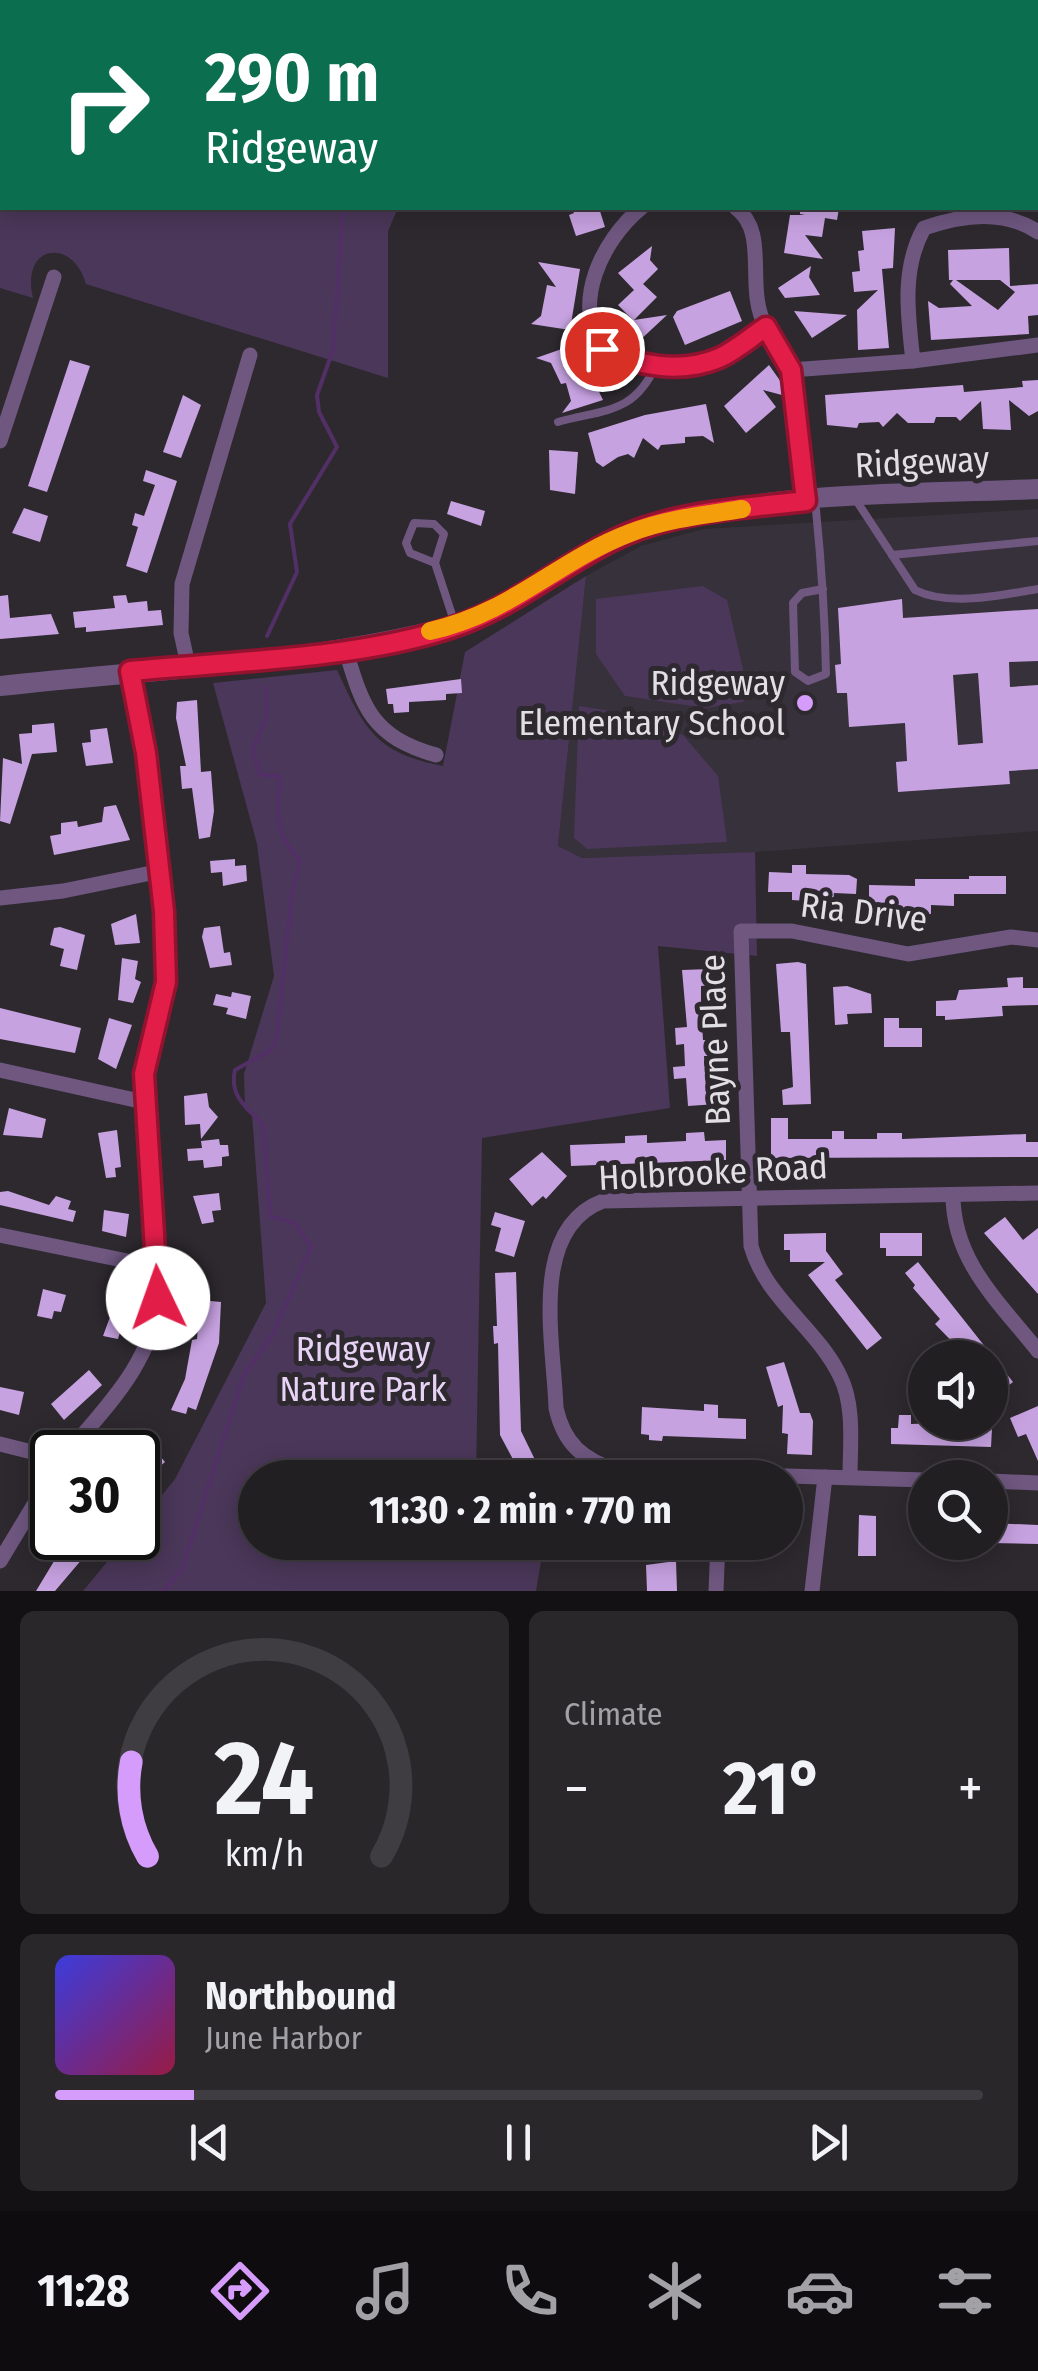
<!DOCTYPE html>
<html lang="en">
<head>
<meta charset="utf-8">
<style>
	body { margin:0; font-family:"Fira Sans Condensed",sans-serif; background:#2a272b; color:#f1f3f6; height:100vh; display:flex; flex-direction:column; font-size:38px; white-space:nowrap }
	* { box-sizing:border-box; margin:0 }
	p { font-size:32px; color:#a2a2a6 }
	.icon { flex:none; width:55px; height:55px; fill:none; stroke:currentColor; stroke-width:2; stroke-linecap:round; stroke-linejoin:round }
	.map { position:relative; height:1591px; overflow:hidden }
	.side { display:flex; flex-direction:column; gap:20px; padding:20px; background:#131113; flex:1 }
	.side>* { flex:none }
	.hud { position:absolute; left:0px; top:0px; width:1040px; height:210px; box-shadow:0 5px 25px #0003,0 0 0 2px #3f3d41; background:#0b6e4f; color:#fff; overflow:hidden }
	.tools { position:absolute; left:908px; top:1340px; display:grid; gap:20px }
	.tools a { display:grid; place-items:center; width:100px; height:100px; border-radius:50%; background:#221f23; box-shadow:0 5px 25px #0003,0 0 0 2px #3f3d41; font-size:50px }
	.speed { position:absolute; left:30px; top:1430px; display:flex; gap:20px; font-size:50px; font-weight:700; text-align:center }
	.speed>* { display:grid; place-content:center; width:130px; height:130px; border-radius:50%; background:#221f23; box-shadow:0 5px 25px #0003,0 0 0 2px #3f3d41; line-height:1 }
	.speed .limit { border:5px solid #111; border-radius:15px; background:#fff; color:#111 }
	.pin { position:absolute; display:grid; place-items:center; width:85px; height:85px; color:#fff; margin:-42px; border:5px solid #fff; border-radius:50%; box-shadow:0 2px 10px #0007 }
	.me { position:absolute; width:110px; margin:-55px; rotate:357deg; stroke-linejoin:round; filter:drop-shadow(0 0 8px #0008) }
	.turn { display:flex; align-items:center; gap:35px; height:210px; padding:0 40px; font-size:45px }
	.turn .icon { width:130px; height:130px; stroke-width:2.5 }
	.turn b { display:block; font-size:70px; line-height:85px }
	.big { font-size:75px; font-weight:700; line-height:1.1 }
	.side .card { flex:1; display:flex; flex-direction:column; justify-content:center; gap:15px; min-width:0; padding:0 35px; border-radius:15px; background:#2a272b }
	.side .dial { align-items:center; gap:0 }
	.dial svg { height:260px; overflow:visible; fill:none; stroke:#3f3d41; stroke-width:7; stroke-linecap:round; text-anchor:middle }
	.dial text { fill:#f1f3f6; stroke:none }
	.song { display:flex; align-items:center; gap:30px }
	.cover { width:120px; height:120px; border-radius:15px; background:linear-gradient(135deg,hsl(240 70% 55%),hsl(340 70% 35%)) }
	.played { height:10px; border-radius:5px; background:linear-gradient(90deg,#d59cfb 15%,#3f3d41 15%) }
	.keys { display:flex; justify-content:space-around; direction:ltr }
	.heat { display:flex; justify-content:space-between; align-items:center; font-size:55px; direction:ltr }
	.side .tiles { flex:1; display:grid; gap:20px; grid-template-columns:1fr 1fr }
	.card:last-child { grid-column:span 2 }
	.trip { position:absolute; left:238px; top:1460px; width:565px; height:100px; border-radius:50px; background:#221f23; box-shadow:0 5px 25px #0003,0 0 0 2px #3f3d41; font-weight:700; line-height:100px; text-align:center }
	.tab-bar { display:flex; height:160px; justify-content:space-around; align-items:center; background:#0e0c0e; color:#a2a2a6 }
	.tab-bar .icon { width:70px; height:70px }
	.tab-bar .on { color:#d59cfb }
	.tab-bar b { font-size:45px; color:#f1f3f6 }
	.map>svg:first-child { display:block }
</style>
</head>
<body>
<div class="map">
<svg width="1038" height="1591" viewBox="0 0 1038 1591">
	<rect width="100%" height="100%" fill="#2d292f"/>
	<polygon fill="#37313c" points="1038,509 1038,831 755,852 582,858 558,846 586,576 641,546 704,529"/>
	<g fill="#4b3759">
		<path d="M0,0H654L2,2V208H398L388,231V378L86,284C73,237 20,244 33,298L0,288Z"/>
		<path d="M586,576L558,846L582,858L755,852L757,956L658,946L670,1108L482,1138L476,1477L255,1478V1542L535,1543L543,1549L536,1591H83L127,1538H138V1525L175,1479L266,1303L252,1115L245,1110L244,1074L274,976L257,844L213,683L337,670C364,728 375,753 443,766L465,652Z"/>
		<polygon points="703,586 727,600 749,695 743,702 705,708 625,696 596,654 596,599"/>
		<polygon points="579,706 636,715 683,735 718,776 727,842 587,849 574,838"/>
	</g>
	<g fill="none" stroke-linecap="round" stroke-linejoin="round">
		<g stroke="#523067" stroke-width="4">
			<polyline points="389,2 390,0"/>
			<polyline points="267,636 297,572 290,524 337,447 319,412 317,395 333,350 343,208"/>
			<path d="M164,1591L182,1569L244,1375L273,1334L311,1247L295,1223L270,1216L263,1124C246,1108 229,1095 235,1070L271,1050L277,1036L292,893L300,861C273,832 278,813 280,776L260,775L253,750L267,714L266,687"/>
		</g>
	</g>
	<g fill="#c7a2e1" fill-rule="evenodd">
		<polygon points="572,208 599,208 605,227 576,236 569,215 574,213"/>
		<polygon points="800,208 839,208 837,220 825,218 822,237 805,235 823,259 784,253 790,215 805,215 800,214"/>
		<polygon points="895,228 893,268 882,269 889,348 858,350 857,310 878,290 854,292 852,272 860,271 858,251 864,250 862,231"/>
		<polygon points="652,246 650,260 658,269 643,284 657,297 634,320 667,315 638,342 624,327 633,320 618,305 634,290 618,273"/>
		<path d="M1009,248L1010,286L1038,284V315L1028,316L1029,334L931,340L928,301L939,308L972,306L950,284L953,280H949L948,250ZM956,280H1000L1015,292L998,310Z"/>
		<polygon points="538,262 580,269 570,330 531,324 541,316 547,285 556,287"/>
		<polygon points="811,266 809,277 820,295 785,298 778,288"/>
		<polygon points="730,291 742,321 685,345 673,317 677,311"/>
		<polygon points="794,311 847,315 812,338"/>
		<polygon points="576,344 603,400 562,413 571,401 566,383 561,384 551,363 536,358"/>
		<polygon points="70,360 90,366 47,492 28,486"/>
		<polygon points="769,365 781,382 782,395 763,390 776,407 746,433 724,406"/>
		<polygon points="1038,380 1038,411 1029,416 1009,400 1011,430 983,429 981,401 960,421 956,417 936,417 934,423 908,423 897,413 883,427 879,422 859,423 857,428 827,425 825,395 963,385 964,392 1023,387 1022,381"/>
		<polygon points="183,395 201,405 181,458 163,452"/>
		<polygon points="706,404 714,443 703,436 685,437 685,443 661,445 658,450 643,438 634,458 628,454 618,457 603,467 596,462 588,433 645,415"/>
		<polygon points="549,450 578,452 575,494 550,490"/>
		<polygon points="146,470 177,481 147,573 126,566 138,527 132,525 135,513 144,516 155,485 143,481"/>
		<polygon points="451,501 485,511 481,526 447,514"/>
		<polygon points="24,508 48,516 40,542 12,533"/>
		<polygon points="8,595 10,618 51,614 59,634 0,639 0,596"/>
		<polygon points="126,595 128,603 147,601 148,611 161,610 163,625 86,632 86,627 75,628 73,612 115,608 113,596"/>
		<path d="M902,599L903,618L1038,609V661L1009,662L1010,687L1038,685V769L1009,771L1010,784L898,792L896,762L907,761L905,723L849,727L847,693H837L835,665L841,664L838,608ZM978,673L983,743L958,745L953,675Z"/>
		<polygon points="461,679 462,693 446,694 446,700 409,702 409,712 394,713 393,704 388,704 386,689"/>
		<polygon points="197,700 201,772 211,771 214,811 210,837 199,839 192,788 182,789 180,766 186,766 176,718 177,702"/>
		<polygon points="54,723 57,752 32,754 10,824 0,821 3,758 22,764 19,734 32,733 32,725"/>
		<polygon points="107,728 113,763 86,766 82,743 91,742 90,730"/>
		<polygon points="116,805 130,840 54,855 50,836 61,834 61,823 77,821 78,827 102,822 104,807"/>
		<polygon points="235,859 235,866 246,865 247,881 223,886 222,872 211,873 210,861"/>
		<polygon points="792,865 806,865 806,874 849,875 857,879 856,894 834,893 833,903 792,900 792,892 768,892 769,872 792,873"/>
		<polygon points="969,876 1006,876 1006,894 954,894 954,906 931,905 931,914 869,913 869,885 915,886 915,879 969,879"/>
		<polygon points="136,914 140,943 115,945 111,924"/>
		<polygon points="220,926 224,953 230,952 232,965 210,968 202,937 204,928"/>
		<polygon points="60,927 85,935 77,970 60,966 64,949 50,945 54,928"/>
		<polygon points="122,958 138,961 135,979 141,982 133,1003 118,1000"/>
		<polygon points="798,962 806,964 811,1104 783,1105 782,1090 793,1087 790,1032 781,1032 776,964"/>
		<polygon points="710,969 711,985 701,986 701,1008 703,1040 713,1040 714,1056 704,1056 706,1090 716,1089 717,1104 688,1106 686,1078 674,1079 673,1067 685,1066 684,1044 676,1045 675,1028 687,1027 682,970"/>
		<polygon points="1023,977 1023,988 1038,988 1038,1005 1002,1006 1003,1016 945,1020 945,1016 936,1016 936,1001 956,1000 959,990 1008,987 1007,978"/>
		<polygon points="847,986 871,994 872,1013 847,1014 848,1024 835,1025 833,987"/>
		<polygon points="232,992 251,996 246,1019 226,1014 228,1008 213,1005 216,994 231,997"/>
		<polygon points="0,1008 81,1028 75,1053 0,1039"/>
		<polygon points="109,1018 132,1025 116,1069 98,1059"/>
		<polygon points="884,1018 899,1018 899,1028 922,1028 922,1047 884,1047"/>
		<polygon points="207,1093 209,1107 218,1117 201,1139 200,1124 185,1125 184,1096"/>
		<polygon points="9,1108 46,1119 42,1138 3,1135"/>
		<polygon points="771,1118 788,1118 788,1139 832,1139 832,1131 844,1131 844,1139 877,1139 877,1133 902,1133 902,1139 1026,1134 1026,1142 1038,1142 1038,1157 771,1158"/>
		<polygon points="117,1130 121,1167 115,1168 116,1177 106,1178 98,1133"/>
		<polygon points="704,1132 705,1141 726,1140 726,1160 571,1166 570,1145 625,1143 625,1136 647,1135 647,1143 686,1141 686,1133"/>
		<polygon points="219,1139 220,1145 228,1145 229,1156 222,1157 222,1166 204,1168 203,1160 188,1161 187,1149 202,1148 201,1141"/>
		<polygon points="542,1152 567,1176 546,1199 543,1196 532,1206 509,1179"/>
		<polygon points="8,1191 49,1205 56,1196 71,1201 68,1209 76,1211 73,1222 0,1205 0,1192"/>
		<polygon points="219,1193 221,1210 212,1211 214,1222 202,1224 193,1196"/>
		<polygon points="104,1210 129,1214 126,1237 102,1231"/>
		<polygon points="495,1212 525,1221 514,1257 495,1251 501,1228 491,1225"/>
		<polygon points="1005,1217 1023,1240 1038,1228 1038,1294 984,1233"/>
		<polygon points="826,1233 826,1251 843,1274 835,1280 882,1338 867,1350 808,1275 825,1262 790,1262 790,1250 784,1250 784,1234"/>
		<polygon points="880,1233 922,1233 922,1256 886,1256 886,1248 880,1248"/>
		<polygon points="918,1262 1013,1382 999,1393 990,1358 968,1358 935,1324 940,1319 913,1288 915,1285 905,1273"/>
		<polygon points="516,1272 521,1431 540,1470 523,1478 500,1435 498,1343 494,1344 493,1326 497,1326 495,1273"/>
		<polygon points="43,1289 66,1295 61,1312 54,1311 52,1319 37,1316"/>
		<polygon points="200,1300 221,1302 219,1343 196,1410 188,1407 186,1414 171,1410 185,1379 192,1340 197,1339"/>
		<polygon points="114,1306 127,1308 124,1321 130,1322 127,1333 120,1332 118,1339 103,1336"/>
		<polygon points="784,1362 800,1413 810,1413 813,1421 812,1455 787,1454 788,1434 782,1433 783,1405 778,1407 766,1367"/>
		<polygon points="89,1370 102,1385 64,1420 51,1404"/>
		<polygon points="0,1387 24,1392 19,1415 0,1410"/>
		<polygon points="704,1404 718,1405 718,1418 746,1419 746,1439 663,1436 662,1441 649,1440 649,1435 641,1434 642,1407 704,1411"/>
		<polygon points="1038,1406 1038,1461 1026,1434 1018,1437 1010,1418"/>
		<polygon points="899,1415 911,1415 911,1424 969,1422 969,1428 992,1429 991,1447 891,1444 891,1428 898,1428"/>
		<polygon points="150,1444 165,1462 138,1485 138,1454"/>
		<polygon points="859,1515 876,1516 876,1556 858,1556"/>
		<polygon points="990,1523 1038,1525 1038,1544 990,1543"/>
		<polygon points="68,1538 88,1538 78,1554 83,1558 55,1591 36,1591"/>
		<polygon points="676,1561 677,1591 647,1591 646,1565"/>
	</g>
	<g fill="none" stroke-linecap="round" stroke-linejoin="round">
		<g stroke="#6f5780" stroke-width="8">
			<polyline points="858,0 858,2"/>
			<path d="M558,422C605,409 634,414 656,365"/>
			<path d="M854,497L915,590C949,607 1001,595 1038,589"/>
			<path d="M815,500C821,558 825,616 826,674L808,681L795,672L793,603L802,593L823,589"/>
			<polyline points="892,555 1038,541"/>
			<polyline points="435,563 444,534 434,524 414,523 406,543 410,553 435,563 454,621"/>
		</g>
		<g stroke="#6f5780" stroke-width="15">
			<path d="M641,208C602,240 571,304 603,349L646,366L674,365L717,359L766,327C744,289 770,233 736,208"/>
			<path d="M1038,232C1004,209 961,215 924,228C901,269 908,316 913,361L1038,345"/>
			<polyline points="766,327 791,370 805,501"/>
			<polyline points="791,370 913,361"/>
			<polyline points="0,441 54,277"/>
			<path d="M346,651C363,709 373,737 436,755"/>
			<polyline points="188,665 181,633 182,584 250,355"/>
			<polyline points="0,898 63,891 161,871"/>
			<polyline points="0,1070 144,1102"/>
			<path d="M953,1195C953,1261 999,1302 1038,1351"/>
			<polyline points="0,1235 157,1267"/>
			<polyline points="0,1444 52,1457"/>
			<path d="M68,1452C107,1406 153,1361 158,1298L144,1102V1073L166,983L161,871L146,753L130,671"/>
			<path d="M850,1477C850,1445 855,1406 840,1376C817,1328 766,1299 751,1246L741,931H792L908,954L1011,937L1038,940"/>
			<path d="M925,1480L618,1471C583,1460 564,1444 556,1408C554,1343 528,1229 603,1201L1038,1193"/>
			<polyline points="990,1481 1038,1483"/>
			<polyline points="0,1561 52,1475"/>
			<polyline points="716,1591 718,1542"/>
			<polyline points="812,1591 825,1477"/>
		</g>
		<path stroke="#6f5780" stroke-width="20" d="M0,686C152,669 310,664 458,625C522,608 570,554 632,533C759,489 905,495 1038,489"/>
	</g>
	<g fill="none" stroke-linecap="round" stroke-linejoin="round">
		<defs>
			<path id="route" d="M158,1298L144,1074L166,982L164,911L146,753L130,671C233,661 372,659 467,622C524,600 571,558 627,534C681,511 747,508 806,501L791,370L766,327C751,337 735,351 719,358C682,374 636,366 602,349"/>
		</defs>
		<use href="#route" stroke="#92132f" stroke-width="25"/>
		<use href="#route" stroke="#e11d48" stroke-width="18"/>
		<path stroke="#f59e0b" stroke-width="18" d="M430,631C512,613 558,560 630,533C666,519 704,515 742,509"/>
	</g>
	<circle fill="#d59cfb" stroke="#2d292f" stroke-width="4" cx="805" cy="703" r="10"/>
	<g text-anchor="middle" stroke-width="10" stroke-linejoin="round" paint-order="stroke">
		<g font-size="35" fill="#e1dfe3" stroke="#2d292f">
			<text transform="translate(922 462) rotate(-3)" y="12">Ridgeway</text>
			<text transform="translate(864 912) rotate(7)" y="12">Ria Drive</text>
			<text transform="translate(715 1040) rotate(-92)" y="12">Bayne Place</text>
			<text transform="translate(713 1172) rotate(-3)" y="12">Holbrooke Road</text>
		</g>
		<g font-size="35" fill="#e1dfe3" stroke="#2d292f" text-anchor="end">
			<text x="785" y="695">Ridgeway<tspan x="785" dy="40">Elementary School</tspan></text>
		</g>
		<g font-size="35" fill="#e7d3f5" stroke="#2d292f">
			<text x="363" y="1361">Ridgeway<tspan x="363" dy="40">Nature Park</tspan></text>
		</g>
	</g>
</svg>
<div class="tools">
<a><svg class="icon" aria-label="sound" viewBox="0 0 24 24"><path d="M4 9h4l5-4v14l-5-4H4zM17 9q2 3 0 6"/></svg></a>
<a><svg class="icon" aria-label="search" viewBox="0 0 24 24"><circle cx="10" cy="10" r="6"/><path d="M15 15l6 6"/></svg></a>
</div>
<div class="speed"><div class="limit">30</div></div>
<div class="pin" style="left:602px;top:349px;background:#d93025"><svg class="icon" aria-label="arrive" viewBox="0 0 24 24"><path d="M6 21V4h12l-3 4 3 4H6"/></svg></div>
<svg class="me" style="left:158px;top:1298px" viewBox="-20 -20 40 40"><circle r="19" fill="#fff"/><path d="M0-13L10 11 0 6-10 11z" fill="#e11d48"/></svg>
<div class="trip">11:30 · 2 min · 770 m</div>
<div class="hud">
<div class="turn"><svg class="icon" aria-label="right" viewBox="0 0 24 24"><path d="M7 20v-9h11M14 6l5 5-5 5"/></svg><div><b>290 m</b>Ridgeway</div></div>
</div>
</div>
<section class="side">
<div class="tiles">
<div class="card dial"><svg viewBox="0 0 100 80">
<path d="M14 69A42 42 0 1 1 86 69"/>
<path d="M14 69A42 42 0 0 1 9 40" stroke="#d59cfb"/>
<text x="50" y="56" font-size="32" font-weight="700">24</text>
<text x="50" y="72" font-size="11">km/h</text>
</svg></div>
<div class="card"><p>Climate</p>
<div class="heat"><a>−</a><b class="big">21°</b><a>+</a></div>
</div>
<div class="card">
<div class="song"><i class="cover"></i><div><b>Northbound</b><p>June Harbor</p></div></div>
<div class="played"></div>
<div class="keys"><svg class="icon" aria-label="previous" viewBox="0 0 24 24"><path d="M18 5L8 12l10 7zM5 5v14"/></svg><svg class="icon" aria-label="pause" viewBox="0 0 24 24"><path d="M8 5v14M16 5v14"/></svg><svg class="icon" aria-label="next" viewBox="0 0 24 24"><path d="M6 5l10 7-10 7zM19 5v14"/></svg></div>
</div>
</div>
</section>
<nav class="tab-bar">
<b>11:28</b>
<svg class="icon on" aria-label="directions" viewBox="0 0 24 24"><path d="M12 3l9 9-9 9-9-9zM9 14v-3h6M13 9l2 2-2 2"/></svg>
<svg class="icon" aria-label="music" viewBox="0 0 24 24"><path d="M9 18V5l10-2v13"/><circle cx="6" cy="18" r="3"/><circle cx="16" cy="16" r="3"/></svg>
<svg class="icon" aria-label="phone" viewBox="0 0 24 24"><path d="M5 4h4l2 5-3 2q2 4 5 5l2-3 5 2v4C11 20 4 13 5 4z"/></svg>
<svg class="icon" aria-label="climate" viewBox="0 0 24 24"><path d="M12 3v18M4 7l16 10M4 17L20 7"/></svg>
<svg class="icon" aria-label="car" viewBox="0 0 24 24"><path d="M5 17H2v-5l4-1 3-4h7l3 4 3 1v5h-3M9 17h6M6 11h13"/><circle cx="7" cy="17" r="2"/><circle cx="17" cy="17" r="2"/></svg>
<svg class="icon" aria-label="filters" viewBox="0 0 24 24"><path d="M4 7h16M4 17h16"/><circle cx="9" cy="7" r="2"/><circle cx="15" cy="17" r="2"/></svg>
</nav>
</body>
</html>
